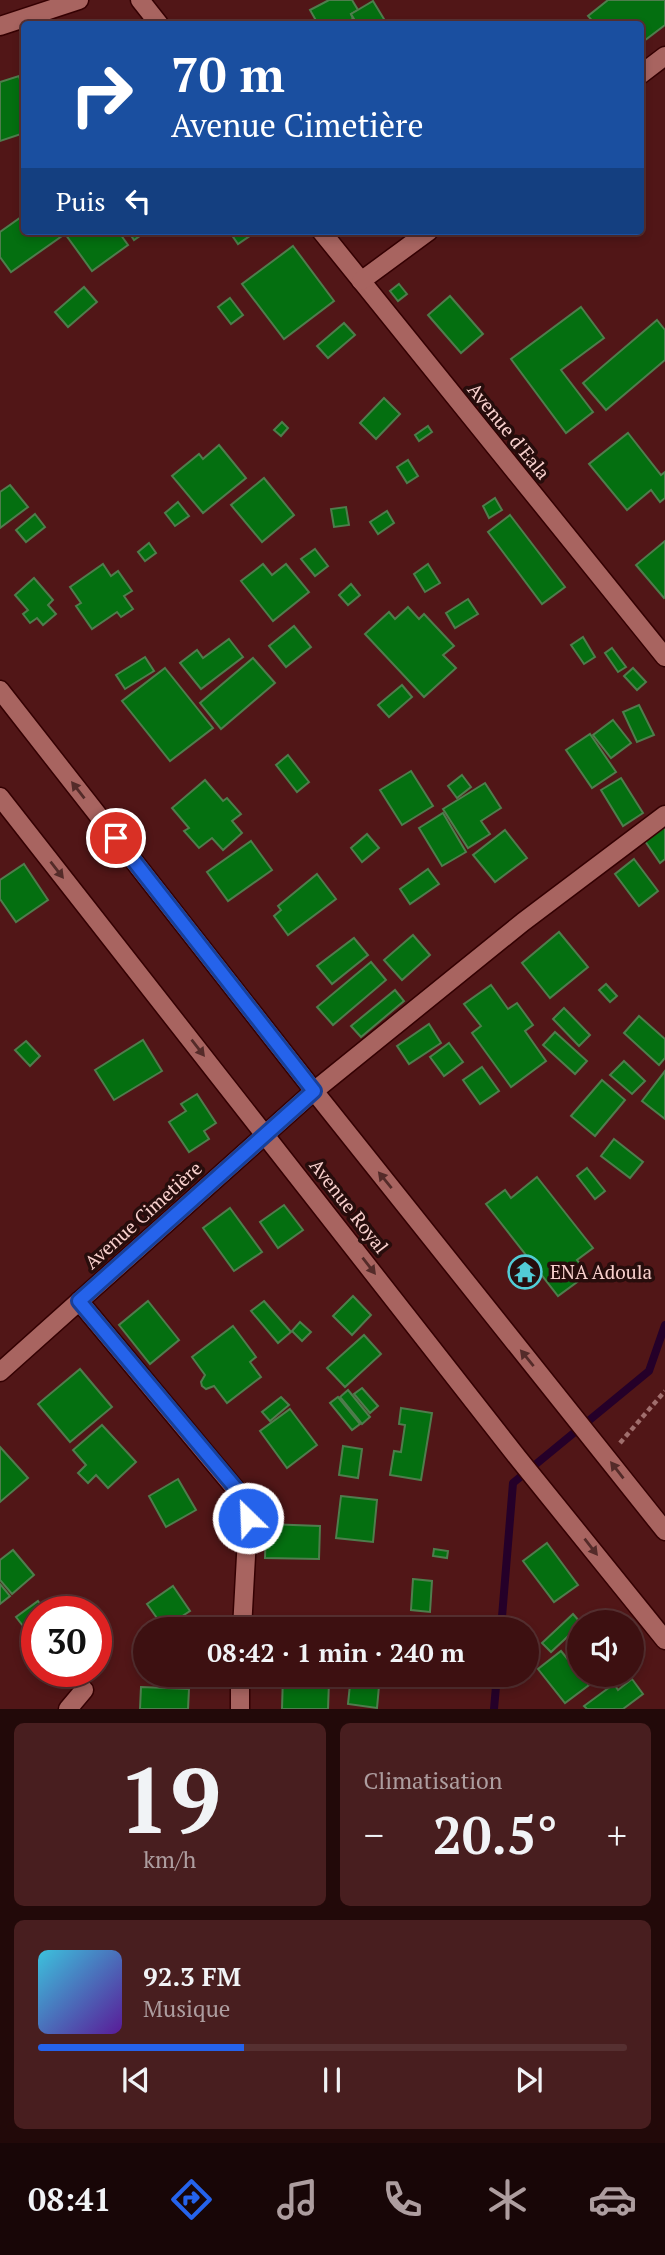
<!DOCTYPE html>
<html lang="fr">
<head>
<meta charset="utf-8">
<style>
	body { margin:0; font-family:"PT Serif",serif; background:#481e1f; color:#f1f3f6; height:100vh; display:flex; flex-direction:column; font-size:26px; white-space:nowrap }
	* { box-sizing:border-box; margin:0 }
	p { font-size:23px; color:#ad9d9f }
	.icon { flex:none; width:38px; height:38px; fill:none; stroke:currentColor; stroke-width:2; stroke-linecap:round; stroke-linejoin:round }
	.map { position:relative; height:1709px; overflow:hidden }
	.drawer { display:flex; flex-direction:column; gap:14px; padding:14px; background:#220909; flex:1 }
	.drawer>* { flex:none }
	.top-card { position:absolute; left:21px; top:21px; width:623px; height:214px; border-radius:7px; box-shadow:0 4px 10px #0003,0 0 0 2px #563031; background:#1a4fa0; color:#fff; overflow:hidden }
	.fabs { position:absolute; left:567px; top:1610px; display:grid; gap:14px }
	.fabs a { display:grid; place-items:center; width:77px; height:77px; border-radius:50%; background:#3d1011; box-shadow:0 4px 10px #0003,0 0 0 2px #563031; font-size:35px }
	.speed { position:absolute; left:21px; top:1596px; display:flex; gap:14px; font-size:35px; font-weight:700; text-align:center }
	.speed>* { display:grid; place-content:center; width:91px; height:91px; border-radius:50%; background:#3d1011; box-shadow:0 4px 10px #0003,0 0 0 2px #563031; line-height:1 }
	.speed .limit { border:10px solid #d22; background:#fff; color:#111 }
	.pin { position:absolute; display:grid; place-items:center; width:60px; height:60px; color:#fff; margin:-30px; border:4px solid #fff; border-radius:50%; box-shadow:0 2px 7px #0007 }
	.me { position:absolute; width:77px; margin:-38px; rotate:336deg; stroke-linejoin:round; filter:drop-shadow(0 0 5px #0008) }
	.turn { display:flex; align-items:center; gap:24px; height:147px; padding:0 35px; font-size:32px }
	.turn .icon { width:91px; height:91px; stroke-width:2.5 }
	.turn b { display:block; font-size:49px; line-height:60px }
	.then { display:flex; align-items:center; height:66px; padding:0 35px; background:#0003; gap:14px; font-size:26px }
	.big { font-size:52px; font-weight:600; line-height:1.1 }
	.drawer .tile { flex:1; display:flex; flex-direction:column; justify-content:center; gap:10px; min-width:0; padding:0 24px; border-radius:10px; background:#481e1f }
	.drawer .dial { align-items:center; gap:0 }
	.dial b { font-size:91px; line-height:1 }
	.song { display:flex; align-items:center; gap:21px }
	.cover { width:84px; height:84px; border-radius:10px; background:linear-gradient(135deg,hsl(190 70% 55%),hsl(270 70% 35%)) }
	.played { height:7px; border-radius:4px; background:linear-gradient(90deg,#2563eb 35%,#563031 35%) }
	.keys { display:flex; justify-content:space-around; direction:ltr }
	.heat { display:flex; justify-content:space-between; align-items:center; font-size:38px; direction:ltr }
	.drawer .tiles { flex:1; display:grid; gap:14px; grid-template-columns:1fr 1fr }
	.tile:last-child { grid-column:span 2 }
	.trip { position:absolute; left:133px; top:1617px; width:406px; height:70px; border-radius:35px; background:#3d1011; box-shadow:0 4px 10px #0003,0 0 0 2px #563031; font-weight:600; line-height:70px; text-align:center }
	.tab-bar { display:flex; height:112px; justify-content:space-around; align-items:center; background:#180607; color:#ad9d9f }
	.tab-bar .icon { width:49px; height:49px }
	.tab-bar .active { color:#2563eb }
	.tab-bar b { font-size:32px; color:#f1f3f6 }
	.map>svg:first-child { display:block }
</style>
</head>
<body>
<div class="map">
<svg width="665" height="1709" viewBox="0 0 665 1709">
	<rect width="100%" height="100%" fill="#511617"/>
	<g fill="none" stroke-linecap="round" stroke-linejoin="round">
		<g stroke="#250029" stroke-width="8">
			<polyline points="501,1629 513,1483 649,1371 665,1325"/>
			<polyline points="494,1709 497,1675"/>
		</g>
	</g>
	<g fill="#046f10" stroke="#4f7d4d" stroke-width="2">
		<polygon points="329,0 352,0 358,10 351,14 353,19 343,24 318,24 310,10"/>
		<polygon points="608,0 665,0 665,25 640,44 640,24 595,24 588,16"/>
		<polygon points="373,1 387,24 357,24 351,14"/>
		<polygon points="19,76 24,94 24,133 0,141 0,82"/>
		<polygon points="24,215 24,231 58,231 62,236 11,272 0,257 0,232"/>
		<polygon points="63,231 118,231 128,245 92,271"/>
		<polygon points="128,231 147,231 134,240"/>
		<polygon points="229,231 257,231 238,244"/>
		<polygon points="293,246 334,301 284,339 242,284"/>
		<polygon points="399,284 407,294 398,301 390,291"/>
		<polygon points="84,287 97,302 68,327 55,312"/>
		<polygon points="450,296 483,334 461,353 428,315"/>
		<polygon points="230,298 243,315 231,324 218,307"/>
		<polygon points="581,307 604,338 561,370 593,412 566,433 511,359"/>
		<polygon points="657,320 665,330 665,360 606,410 583,383"/>
		<polygon points="344,323 355,335 328,358 317,346"/>
		<polygon points="384,398 400,414 376,439 360,423"/>
		<polygon points="282,422 288,428 281,436 274,430"/>
		<polygon points="428,426 432,432 419,441 415,435"/>
		<polygon points="628,433 661,475 665,472 665,498 660,502 651,490 627,510 589,464"/>
		<polygon points="219,445 246,478 203,513 172,476 199,454 203,459"/>
		<polygon points="408,460 418,476 407,483 397,467"/>
		<polygon points="264,478 294,515 262,542 231,505"/>
		<polygon points="10,485 28,507 0,528 0,492"/>
		<polygon points="495,498 502,510 489,518 483,506"/>
		<polygon points="178,502 189,516 175,526 165,513"/>
		<polygon points="346,507 349,525 334,527 331,509"/>
		<polygon points="387,511 394,523 378,534 370,522"/>
		<polygon points="35,514 45,527 26,542 16,530"/>
		<polygon points="510,515 565,587 542,604 488,532"/>
		<polygon points="665,541 665,597 664,598 636,565"/>
		<polygon points="149,543 156,553 145,561 138,552"/>
		<polygon points="315,549 328,566 315,576 301,559"/>
		<polygon points="103,564 111,576 118,571 132,591 124,596 133,609 121,617 117,612 92,629 76,606 81,603 70,587"/>
		<polygon points="263,564 272,575 286,564 309,592 273,621 241,581"/>
		<polygon points="428,564 440,583 425,592 414,574"/>
		<polygon points="34,578 53,600 48,605 56,614 43,625 37,618 30,623 23,614 28,610 15,595"/>
		<polygon points="351,584 360,595 348,605 339,595"/>
		<polygon points="468,599 478,614 455,628 446,613"/>
		<polygon points="408,607 419,619 424,614 454,646 443,655 456,668 424,697 365,634 389,612 395,619"/>
		<polygon points="294,626 311,647 286,667 269,646"/>
		<polygon points="583,637 595,657 584,664 571,645"/>
		<polygon points="229,639 243,657 201,689 180,663 197,650 203,658"/>
		<polygon points="612,648 626,667 618,672 605,653"/>
		<polygon points="145,657 154,671 125,689 116,675"/>
		<polygon points="253,658 275,683 221,729 200,703"/>
		<polygon points="165,668 213,728 170,761 122,701"/>
		<polygon points="633,668 646,682 637,690 624,676"/>
		<polygon points="402,685 412,697 389,717 378,705"/>
		<polygon points="639,705 654,735 637,742 623,712"/>
		<polygon points="613,720 631,743 611,758 593,735"/>
		<polygon points="590,734 616,772 592,788 566,750"/>
		<polygon points="288,755 309,782 297,792 276,765"/>
		<polygon points="411,771 433,806 402,825 380,790"/>
		<polygon points="462,775 471,787 457,798 448,786"/>
		<polygon points="621,778 643,813 623,826 601,790"/>
		<polygon points="205,780 223,801 227,798 241,814 232,821 242,833 223,850 212,838 199,848 184,831 189,828 172,808"/>
		<polygon points="485,783 501,808 481,821 490,834 468,848 443,809"/>
		<polygon points="443,813 466,852 442,866 419,828"/>
		<polygon points="665,827 665,859 660,863 645,841"/>
		<polygon points="505,830 527,858 495,882 473,855"/>
		<polygon points="367,834 379,848 362,862 351,848"/>
		<polygon points="251,841 272,870 228,901 207,872"/>
		<polygon points="634,859 658,891 639,906 615,874"/>
		<polygon points="24,864 48,900 16,922 0,899 0,880"/>
		<polygon points="428,869 439,884 410,904 400,889"/>
		<polygon points="317,874 336,899 288,935 274,916 281,910 278,906"/>
		<polygon points="559,932 588,967 550,998 522,963"/>
		<polygon points="413,935 430,955 402,980 384,960"/>
		<polygon points="354,938 368,955 332,984 317,966"/>
		<polygon points="371,962 386,980 333,1025 317,1007"/>
		<polygon points="606,984 617,996 610,1002 599,990"/>
		<polygon points="491,985 508,1009 517,1003 533,1025 525,1031 546,1061 511,1087 472,1033 481,1026 464,1004"/>
		<polygon points="395,990 404,1001 361,1037 351,1026"/>
		<polygon points="564,1008 590,1035 579,1046 553,1019"/>
		<polygon points="639,1016 665,1039 665,1058 659,1065 624,1033"/>
		<polygon points="429,1024 441,1043 409,1064 397,1046"/>
		<polygon points="555,1032 587,1061 575,1074 543,1045"/>
		<polygon points="143,1040 162,1071 114,1100 95,1070"/>
		<polygon points="26,1041 40,1056 30,1066 15,1050"/>
		<polygon points="449,1043 463,1062 444,1076 430,1057"/>
		<polygon points="624,1061 645,1081 632,1094 610,1075"/>
		<polygon points="482,1067 499,1091 480,1104 463,1080"/>
		<polygon points="665,1071 665,1119 642,1101"/>
		<polygon points="602,1080 625,1100 595,1136 571,1116"/>
		<polygon points="197,1094 216,1123 204,1131 209,1139 189,1152 169,1122 186,1111 181,1104"/>
		<polygon points="614,1139 643,1162 630,1178 601,1156"/>
		<polygon points="587,1168 605,1191 595,1199 577,1176"/>
		<polygon points="537,1177 593,1248 577,1260 588,1274 558,1296 486,1204 505,1190 511,1198"/>
		<polygon points="284,1205 303,1230 278,1248 260,1222"/>
		<polygon points="230,1208 262,1252 234,1271 203,1228"/>
		<polygon points="353,1296 371,1315 352,1335 333,1316"/>
		<polygon points="148,1301 179,1340 150,1364 119,1325"/>
		<polygon points="264,1301 291,1332 278,1343 251,1311"/>
		<polygon points="300,1322 311,1332 302,1341 292,1331"/>
		<polygon points="233,1326 256,1357 250,1362 261,1377 227,1403 214,1386 206,1389 202,1386 201,1382 205,1375 192,1357"/>
		<polygon points="364,1335 381,1354 345,1387 327,1368"/>
		<polygon points="80,1369 112,1407 70,1442 38,1404"/>
		<polygon points="362,1388 378,1406 370,1413 354,1394"/>
		<polygon points="348,1390 370,1417 362,1424 340,1397"/>
		<polygon points="281,1397 289,1405 270,1421 262,1412"/>
		<polygon points="338,1397 360,1424 352,1430 330,1403"/>
		<polygon points="401,1408 432,1413 421,1480 390,1475 394,1451 401,1452 405,1425 399,1424"/>
		<polygon points="290,1409 317,1445 287,1468 260,1431"/>
		<polygon points="102,1425 136,1462 108,1488 96,1475 88,1483 78,1473 86,1465 73,1450"/>
		<polygon points="343,1446 362,1449 358,1478 339,1475"/>
		<polygon points="0,1447 28,1478 0,1502"/>
		<polygon points="178,1479 196,1510 166,1527 149,1496"/>
		<polygon points="341,1496 377,1500 373,1542 336,1538"/>
		<polygon points="266,1524 320,1526 319,1559 265,1558"/>
		<polygon points="547,1543 578,1585 554,1602 523,1561"/>
		<polygon points="434,1549 448,1551 447,1558 433,1556"/>
		<polygon points="13,1550 34,1575 12,1594 0,1580 0,1560"/>
		<polygon points="413,1579 432,1581 430,1612 411,1610"/>
		<polygon points="0,1584 10,1596 0,1604"/>
		<polygon points="173,1586 190,1611 164,1628 147,1604"/>
		<polygon points="38,1601 45,1610 37,1612 37,1616 23,1626 16,1617"/>
		<polygon points="573,1614 580,1622 579,1626 551,1652 542,1643"/>
		<polygon points="294,1620 315,1622 314,1629 293,1629"/>
		<polygon points="578,1641 579,1643 579,1659 569,1651"/>
		<polygon points="561,1651 589,1685 565,1703 538,1669"/>
		<polygon points="283,1675 301,1675 300,1681 329,1682 328,1709 282,1709"/>
		<polygon points="351,1675 380,1675 377,1708 348,1704"/>
		<polygon points="632,1679 643,1694 623,1709 587,1709 584,1706 614,1684 618,1690"/>
		<polygon points="141,1687 189,1689 188,1709 140,1709"/>
	</g>
	<g fill="none" stroke-linecap="round" stroke-linejoin="round">
		<defs>
			<g id="minor">
				<polyline points="140,0 159,24"/>
				<polyline points="0,26 79,0"/>
				<polyline points="640,75 665,56"/>
				<polyline points="321,231 665,657"/>
				<polyline points="361,281 429,231"/>
				<polyline points="0,690 314,1091 665,1531"/>
				<polyline points="0,797 518,1458 665,1640"/>
				<polyline points="79,1301 243,1498 248,1519 242,1629"/>
				<polyline points="0,1372 314,1091 523,922 665,815"/>
				<polyline points="240,1675 240,1709"/>
				<polyline points="68,1709 84,1690"/>
			</g>
		</defs>
		<use href="#minor" stroke="#340002" stroke-width="21"/>
		<polyline stroke="#a06e6d" stroke-width="4.5" stroke-dasharray="5 3.5" stroke-linecap="butt" points="620,1443 665,1391"/>
		<use href="#minor" stroke="#a86460" stroke-width="18"/>
	</g>
	<defs><path id="oneway-solid" d="M-6-.8H1V-3.2L6.5 0L1 3.2V.8H-6Z" transform="scale(1.75)"/></defs>
	<g fill="#542b29">
		<use href="#oneway-solid" transform="translate(78 790) rotate(-128)"/>
		<use href="#oneway-solid" transform="translate(57 870) rotate(52)"/>
		<use href="#oneway-solid" transform="translate(198 1048) rotate(52)"/>
		<use href="#oneway-solid" transform="translate(385 1180) rotate(-129)"/>
		<use href="#oneway-solid" transform="translate(369 1266) rotate(52)"/>
		<use href="#oneway-solid" transform="translate(527 1358) rotate(-129)"/>
		<use href="#oneway-solid" transform="translate(617 1470) rotate(-128)"/>
		<use href="#oneway-solid" transform="translate(591 1547) rotate(52)"/>
	</g>
	<g fill="none" stroke-linecap="round" stroke-linejoin="round">
		<defs>
			<polyline id="route" points="116,838 314,1091 79,1301 243,1497 248,1518"/>
		</defs>
		<use href="#route" stroke="#184099" stroke-width="18"/>
		<use href="#route" stroke="#2563eb" stroke-width="12"/>
	</g>
	<defs>
		<symbol id="temple-ring" viewBox="-11 -11 22 22"><circle r="9.5" fill="#270d0c" stroke="#52ccd6" stroke-width="1.5"/><path d="M0-6L5-2H3V0L6.5 2.5H4V6H1.5V3h-3V6H-4V2.5H-6.5L-3 0V-2H-5Z" fill="#52ccd6"/></symbol>
	</defs>
	<g fill-rule="evenodd">
		<use href="#temple-ring" x="506" y="1253" width="38" height="38"/>
	</g>
	<g text-anchor="middle" stroke-width="7" stroke-linejoin="round" paint-order="stroke">
		<g font-size="19" fill="#f9d1ce" stroke="#270d0c">
			<text transform="translate(509 431) rotate(51)" y="7">Avenue d'Eala</text>
			<text transform="translate(349 1206) rotate(52)" y="7">Avenue Royal</text>
			<text transform="translate(143 1215) rotate(-42)" y="7">Avenue Cimetière</text>
		</g>
		<g font-size="19" fill="#f9d1ce" stroke="#270d0c" text-anchor="start">
			<text x="550" y="1279">ENA Adoula</text>
		</g>
	</g>
</svg>
<div class="fabs">
<a><svg class="icon" aria-label="sound" viewBox="0 0 24 24"><path d="M4 9h4l5-4v14l-5-4H4zM17 9q2 3 0 6"/></svg></a>
</div>
<div class="speed"><div class="limit">30</div></div>
<div class="pin" style="left:116px;top:838px;background:#d93025"><svg class="icon" aria-label="arrive" viewBox="0 0 24 24"><path d="M6 21V4h12l-3 4 3 4H6"/></svg></div>
<svg class="me" style="left:248px;top:1518px" viewBox="-20 -20 40 40"><circle r="17" fill="#2563eb" stroke="#fff" stroke-width="3"/><path d="M0-11L8 9 0 5-8 9z" fill="#fff"/></svg>
<div class="trip">08:42 · 1 min · 240 m</div>
<div class="top-card">
<div class="turn"><svg class="icon" aria-label="right" viewBox="0 0 24 24"><path d="M7 20v-9h11M14 6l5 5-5 5"/></svg><div><b>70 m</b>Avenue Cimetière</div></div>
<div class="then">Puis<svg class="icon" aria-label="left" viewBox="0 0 24 24"><path d="M17 20v-9H6M10 6l-5 5 5 5"/></svg></div>
</div>
</div>
<section class="drawer">
<div class="tiles">
<div class="tile dial"><b>19</b><p>km/h</p></div>
<div class="tile"><p>Climatisation</p>
<div class="heat"><a>−</a><b class="big">20.5°</b><a>+</a></div>
</div>
<div class="tile">
<div class="song"><i class="cover"></i><div><b>92.3 FM</b><p>Musique</p></div></div>
<div class="played"></div>
<div class="keys"><svg class="icon" aria-label="previous" viewBox="0 0 24 24"><path d="M18 5L8 12l10 7zM5 5v14"/></svg><svg class="icon" aria-label="pause" viewBox="0 0 24 24"><path d="M8 5v14M16 5v14"/></svg><svg class="icon" aria-label="next" viewBox="0 0 24 24"><path d="M6 5l10 7-10 7zM19 5v14"/></svg></div>
</div>
</div>
</section>
<nav class="tab-bar">
<b>08:41</b>
<svg class="icon active" aria-label="directions" viewBox="0 0 24 24"><path d="M12 3l9 9-9 9-9-9zM9 14v-3h6M13 9l2 2-2 2"/></svg>
<svg class="icon" aria-label="music" viewBox="0 0 24 24"><path d="M9 18V5l10-2v13"/><circle cx="6" cy="18" r="3"/><circle cx="16" cy="16" r="3"/></svg>
<svg class="icon" aria-label="phone" viewBox="0 0 24 24"><path d="M5 4h4l2 5-3 2q2 4 5 5l2-3 5 2v4C11 20 4 13 5 4z"/></svg>
<svg class="icon" aria-label="climate" viewBox="0 0 24 24"><path d="M12 3v18M4 7l16 10M4 17L20 7"/></svg>
<svg class="icon" aria-label="car" viewBox="0 0 24 24"><path d="M5 17H2v-5l4-1 3-4h7l3 4 3 1v5h-3M9 17h6M6 11h13"/><circle cx="7" cy="17" r="2"/><circle cx="17" cy="17" r="2"/></svg>
</nav>
</body>
</html>
